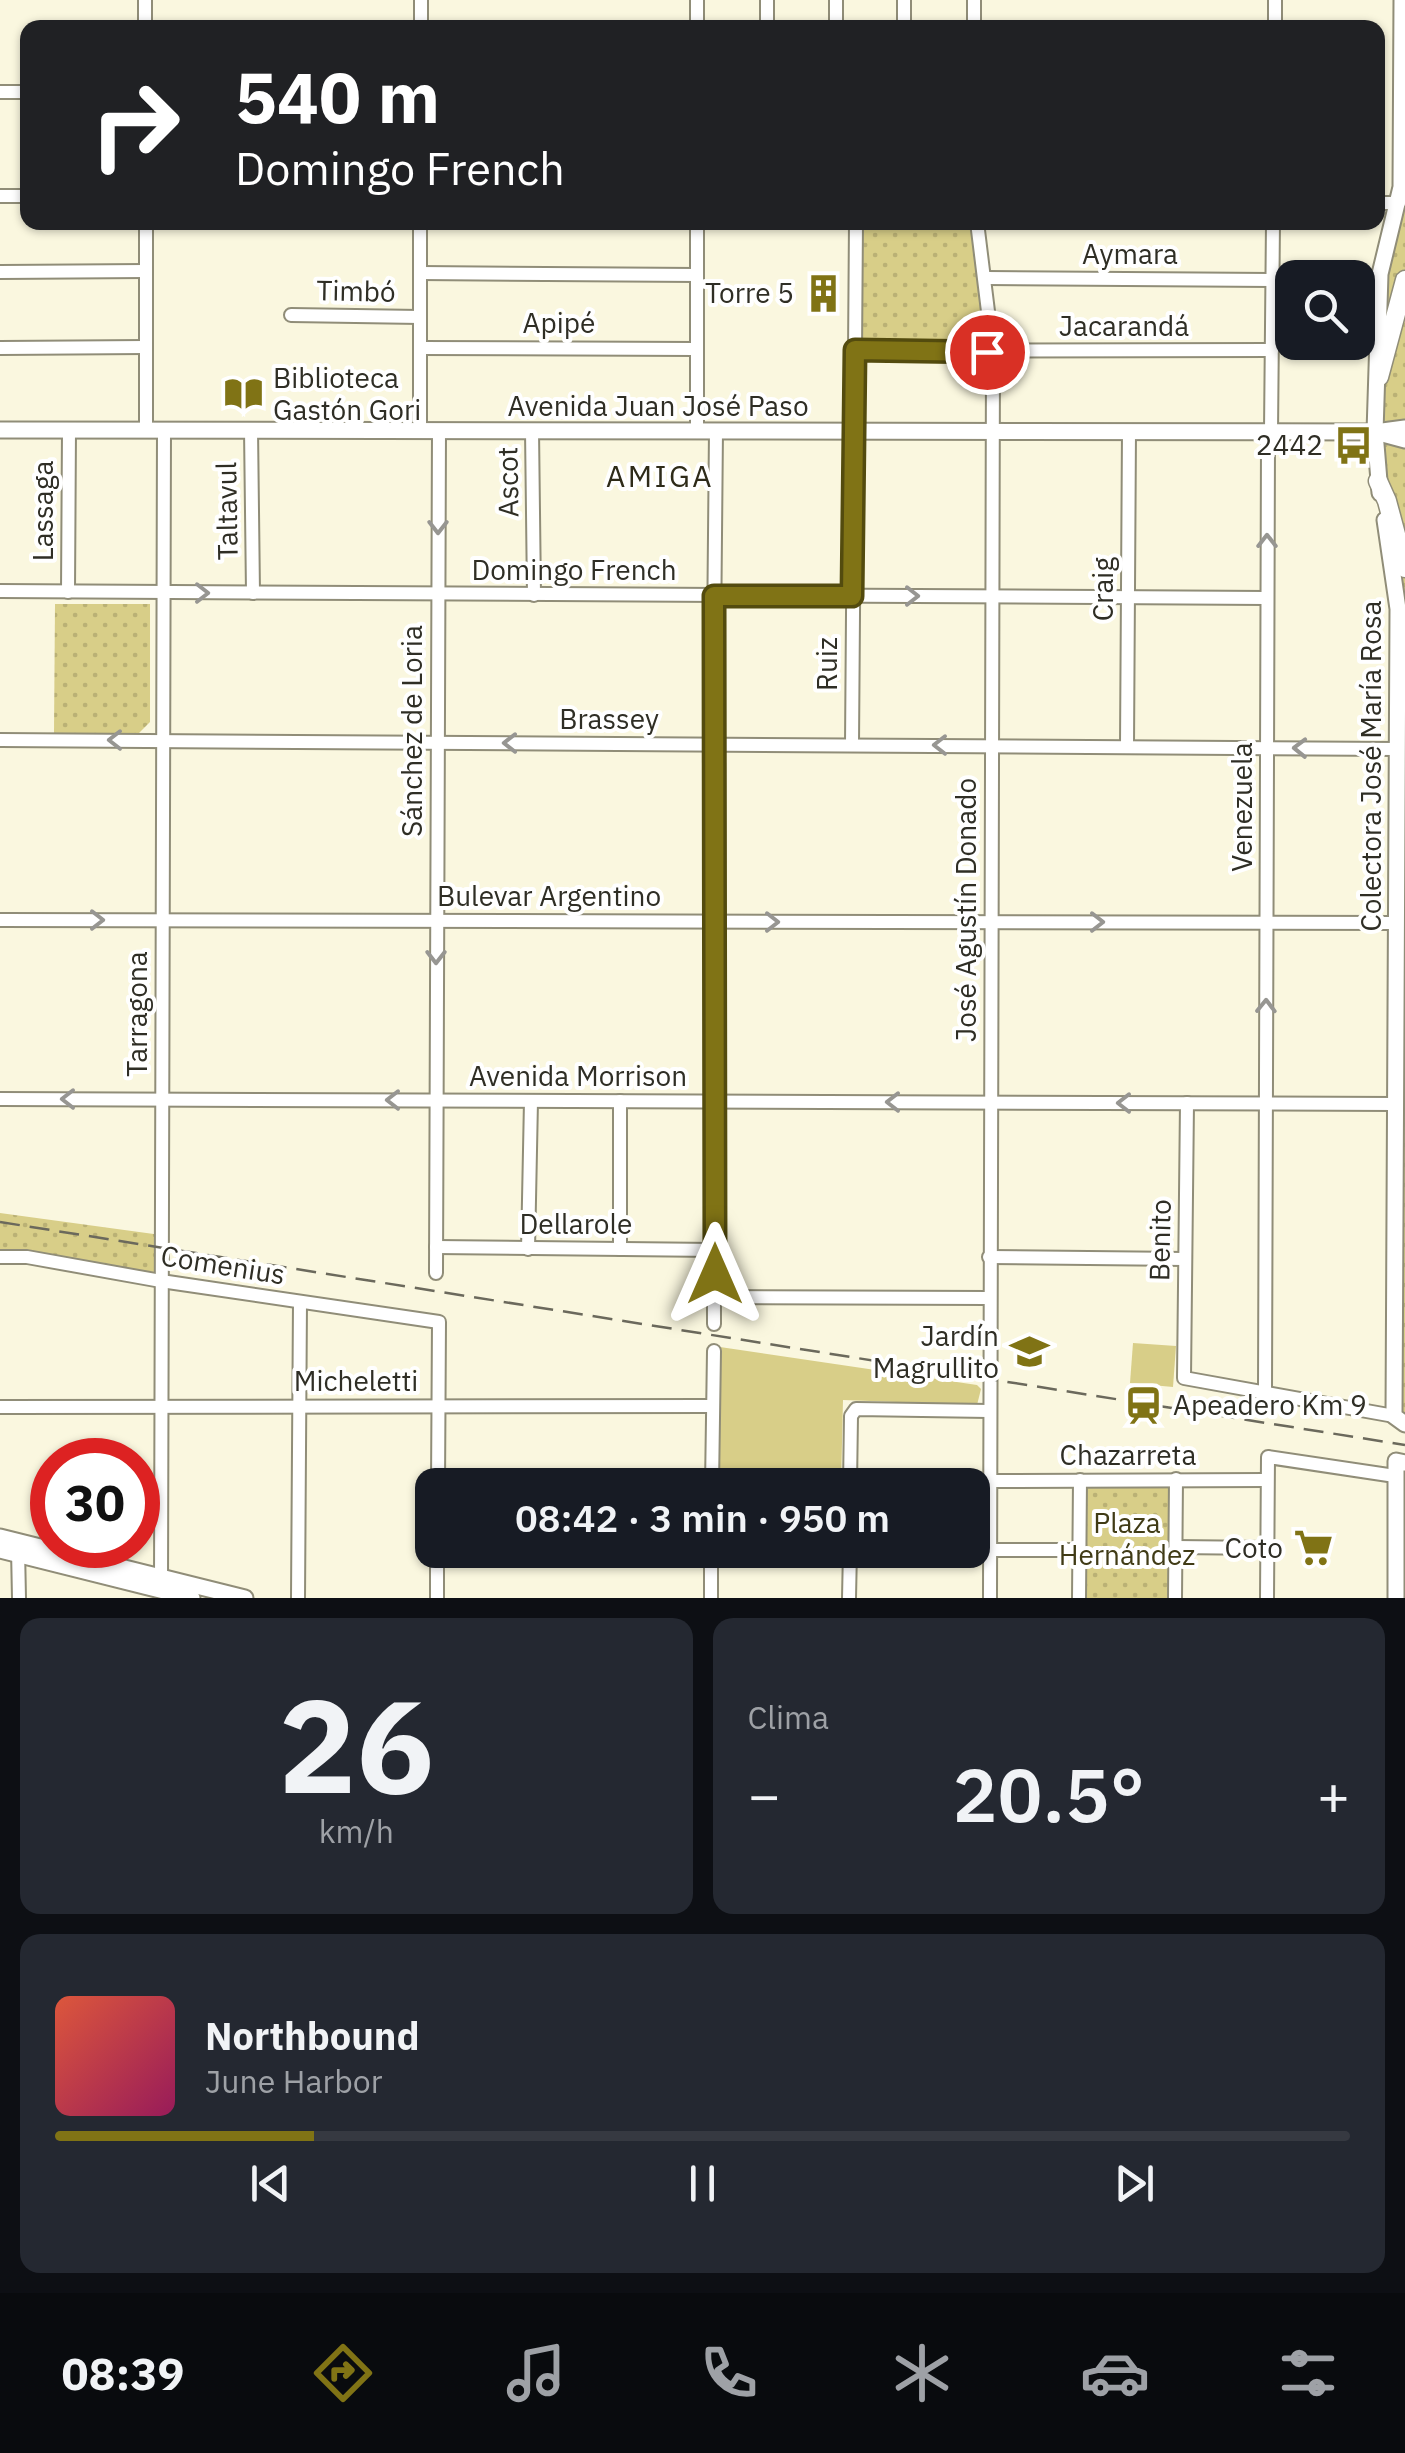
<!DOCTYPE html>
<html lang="es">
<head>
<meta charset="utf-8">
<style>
	body { margin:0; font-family:"IBM Plex Sans",sans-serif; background:#242831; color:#f1f3f6; height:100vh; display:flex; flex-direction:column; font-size:38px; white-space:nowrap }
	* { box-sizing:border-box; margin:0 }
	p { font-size:32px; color:#9ea1a6 }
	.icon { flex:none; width:55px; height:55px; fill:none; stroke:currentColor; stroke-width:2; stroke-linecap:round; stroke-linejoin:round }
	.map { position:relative; height:1598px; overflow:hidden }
	.sheet { display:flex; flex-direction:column; gap:20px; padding:20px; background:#0d0f14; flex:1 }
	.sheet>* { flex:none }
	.hud { position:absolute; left:20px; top:20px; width:1365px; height:210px; border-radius:20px; box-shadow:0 2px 8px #0004; background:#202124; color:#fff; overflow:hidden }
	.controls { position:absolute; left:1275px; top:260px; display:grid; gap:20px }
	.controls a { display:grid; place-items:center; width:100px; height:100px; border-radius:20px; background:#171b24; box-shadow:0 2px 8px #0004; font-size:50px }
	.speed { position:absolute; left:30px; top:1438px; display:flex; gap:20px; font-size:50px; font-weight:700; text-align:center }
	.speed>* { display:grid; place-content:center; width:130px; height:130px; border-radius:50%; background:#171b24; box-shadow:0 2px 8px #0004; line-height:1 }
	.speed .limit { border:15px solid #d22; background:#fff; color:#111 }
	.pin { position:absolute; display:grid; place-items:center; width:85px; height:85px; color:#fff; margin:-42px; border:5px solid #fff; border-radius:50%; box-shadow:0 2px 10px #0007 }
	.me { position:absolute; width:110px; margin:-55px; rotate:0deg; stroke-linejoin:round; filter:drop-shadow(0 0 8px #0008) }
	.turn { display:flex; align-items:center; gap:35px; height:210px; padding:0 50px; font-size:45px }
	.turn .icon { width:130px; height:130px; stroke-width:2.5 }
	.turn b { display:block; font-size:70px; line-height:85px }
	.big { font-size:75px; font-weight:600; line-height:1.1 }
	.sheet .card { flex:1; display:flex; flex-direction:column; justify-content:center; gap:15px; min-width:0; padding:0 35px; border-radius:20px; background:#242831 }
	.sheet .dial { align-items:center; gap:0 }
	.dial b { font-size:130px; line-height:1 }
	.song { display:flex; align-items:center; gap:30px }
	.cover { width:120px; height:120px; border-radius:15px; background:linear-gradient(135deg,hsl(10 70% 55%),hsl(330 70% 35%)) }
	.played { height:10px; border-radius:5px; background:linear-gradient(90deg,#807315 20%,#363941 20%) }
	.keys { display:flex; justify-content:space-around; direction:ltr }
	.heat { display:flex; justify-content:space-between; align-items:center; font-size:55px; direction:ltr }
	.sheet .tiles { flex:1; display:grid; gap:20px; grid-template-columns:1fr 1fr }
	.card:last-child { grid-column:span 2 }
	.trip { position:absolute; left:415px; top:1468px; width:575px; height:100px; border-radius:20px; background:#171b24; box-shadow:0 2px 8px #0004; font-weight:600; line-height:100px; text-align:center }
	.tabs { display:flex; height:160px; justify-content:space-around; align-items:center; background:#090b0e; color:#9ea1a6 }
	.tabs .icon { width:70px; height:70px }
	.tabs .active { color:#807315 }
	.tabs b { font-size:45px; color:#f1f3f6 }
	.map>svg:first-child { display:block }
</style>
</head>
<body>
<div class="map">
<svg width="1405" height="1598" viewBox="0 0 1405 1598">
	<defs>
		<pattern id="grass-dots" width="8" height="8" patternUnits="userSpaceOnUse" patternTransform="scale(2.5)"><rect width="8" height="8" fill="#d8ce88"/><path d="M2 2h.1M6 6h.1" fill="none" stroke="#bab175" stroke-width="1.8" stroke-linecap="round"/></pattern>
	</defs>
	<rect width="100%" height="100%" fill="#faf7df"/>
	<g fill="url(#grass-dots)">
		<polygon points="1405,0 1405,1424 1400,1424 1399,667 1378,481 1380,274 1399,203"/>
		<polygon points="859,223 973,223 988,341 975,348 869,348 861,344"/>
		<polygon points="55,604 150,604 150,722 138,734 54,733"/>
		<polygon points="0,1213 161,1235 161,1281 0,1257"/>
		<polygon points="1176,1479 1175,1598 1079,1598 1080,1480"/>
	</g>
	<g fill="#d8ce88">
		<polygon points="1133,1343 1176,1346 1173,1387 1130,1383"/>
		<polygon points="720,1347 977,1385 981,1389 977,1405 843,1400 841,1485 718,1485"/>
	</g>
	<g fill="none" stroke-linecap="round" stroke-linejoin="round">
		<defs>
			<g id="minor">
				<polyline points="145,0 145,28"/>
				<polyline points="904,0 904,28"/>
				<polyline points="421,28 421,0"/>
				<polyline points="697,28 697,0"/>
				<polyline points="767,28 767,0"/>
				<polyline points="836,28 836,0"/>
				<polyline points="974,28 974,0"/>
				<polyline points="1275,28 1275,0"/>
				<polyline points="0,92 28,92"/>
				<polyline points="0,196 28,196"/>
				<polyline points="1378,203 1399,203"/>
				<polyline points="146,222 146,430"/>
				<polyline points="977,222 993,352 990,1598"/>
				<polyline points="0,272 146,271"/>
				<polyline points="420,273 697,275"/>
				<polyline points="986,278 1273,280"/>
				<polyline points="291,315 420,317"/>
				<polyline points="0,348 146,347"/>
				<polyline points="420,348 697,349"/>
				<polyline points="855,351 1272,350"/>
				<polyline points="251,429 253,593"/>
				<polyline points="420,429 420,222"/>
				<polyline points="532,430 534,595"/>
				<polyline points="697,430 697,222"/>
				<polyline points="0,591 1267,598"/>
				<polyline points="68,592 69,430"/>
				<polyline points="0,740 1398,749"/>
				<polyline points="852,745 856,222"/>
				<polyline points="1127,746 1129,431"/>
				<polyline points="0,920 1397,923"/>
				<polyline points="0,1099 1396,1104"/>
				<polyline points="620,1101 620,1249"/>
				<polyline points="1187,1103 1184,1378 1394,1416"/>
				<polyline points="436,1247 715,1250"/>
				<polyline points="528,1249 531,1101"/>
				<polyline points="0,1257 27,1257 161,1281 439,1322 438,1485"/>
				<polyline points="989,1257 1185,1259"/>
				<polyline points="436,1273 439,430"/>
				<polyline points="715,1297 989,1298"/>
				<polyline points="714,1324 713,744 716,430"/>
				<polyline points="1265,1392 1268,443 1271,432 1273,222"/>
				<polyline points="0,1407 712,1406"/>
				<polyline points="990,1481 1267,1480"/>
				<polyline points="712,1485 714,1351"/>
				<polyline points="850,1485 851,1416 856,1409 989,1411"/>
				<polyline points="1176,1547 1267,1548"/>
				<polyline points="18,1549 19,1598"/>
				<polyline points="634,1550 1079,1550"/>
				<polyline points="711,1550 711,1598"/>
				<polyline points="161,1587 164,429"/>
				<polyline points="298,1598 300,1302"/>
				<polyline points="437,1598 437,1550"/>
				<polyline points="849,1598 850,1550"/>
				<polyline points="1079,1598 1080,1480"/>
				<polyline points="1175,1598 1176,1479"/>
				<polyline points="1267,1598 1268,1457 1395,1476"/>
			</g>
			<g id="major">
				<polyline points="0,430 1375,432 1405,428"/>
				<polyline points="1379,433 1405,440"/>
				<polyline points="1380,493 1375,432 1380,274 1401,187 1402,0"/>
				<polyline points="1385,520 1398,609 1394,1416 1405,1424"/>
				<polyline points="0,1537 245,1598"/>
				<polyline points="0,1550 192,1598"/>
				<polyline points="1396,1598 1396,1461 1405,1463"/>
			</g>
			<g id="highway">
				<polyline points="1379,377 1405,280"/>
				<polyline points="1378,481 1387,501 1405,568"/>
			</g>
		</defs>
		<use href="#minor" stroke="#908d78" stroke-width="16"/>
		<use href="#major" stroke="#908d78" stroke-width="19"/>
		<use href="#highway" stroke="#908d78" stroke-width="21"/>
		<use href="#minor" stroke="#fff" stroke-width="12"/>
		<use href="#major" stroke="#fff" stroke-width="15"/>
		<use href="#highway" stroke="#fff" stroke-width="18"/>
		<polyline stroke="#6b695c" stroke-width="2.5" stroke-dasharray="20 10" stroke-linecap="butt" points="0,1222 1405,1445"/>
	</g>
	<defs><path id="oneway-chevron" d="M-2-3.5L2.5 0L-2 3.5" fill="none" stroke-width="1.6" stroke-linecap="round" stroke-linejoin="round" transform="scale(2.5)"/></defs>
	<g stroke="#979692">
		<use href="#oneway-chevron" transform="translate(438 527) rotate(90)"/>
		<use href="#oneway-chevron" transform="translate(1267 541) rotate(-90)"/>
		<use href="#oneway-chevron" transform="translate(202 593)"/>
		<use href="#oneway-chevron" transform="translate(912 596)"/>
		<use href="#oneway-chevron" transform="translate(115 740) rotate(180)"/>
		<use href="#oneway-chevron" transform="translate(510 743) rotate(-180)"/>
		<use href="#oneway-chevron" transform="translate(940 745) rotate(-180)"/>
		<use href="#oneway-chevron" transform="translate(1300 748) rotate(-179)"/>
		<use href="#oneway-chevron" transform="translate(97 920)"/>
		<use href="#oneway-chevron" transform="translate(772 922)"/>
		<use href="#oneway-chevron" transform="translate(1097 922)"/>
		<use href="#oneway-chevron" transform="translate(436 957) rotate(90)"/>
		<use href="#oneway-chevron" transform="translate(1266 1006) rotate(-89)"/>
		<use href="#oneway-chevron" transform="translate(68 1099) rotate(-180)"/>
		<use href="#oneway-chevron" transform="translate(393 1100) rotate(-180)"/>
		<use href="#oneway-chevron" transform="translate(893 1102) rotate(-180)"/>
		<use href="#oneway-chevron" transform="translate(1124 1103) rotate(-180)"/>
	</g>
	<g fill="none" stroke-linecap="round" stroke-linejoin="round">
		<defs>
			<polyline id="route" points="715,1274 714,596 852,596 855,350 987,352"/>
		</defs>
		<use href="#route" stroke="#534b0e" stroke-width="25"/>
		<use href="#route" stroke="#807315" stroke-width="18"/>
	</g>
	<defs>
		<symbol id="building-bare" viewBox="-9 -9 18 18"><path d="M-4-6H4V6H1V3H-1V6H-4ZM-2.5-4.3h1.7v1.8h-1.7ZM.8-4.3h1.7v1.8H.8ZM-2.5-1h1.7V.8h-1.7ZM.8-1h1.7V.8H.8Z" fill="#807315" stroke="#fff" stroke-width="2.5" paint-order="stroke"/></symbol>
		<symbol id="library-bare" viewBox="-9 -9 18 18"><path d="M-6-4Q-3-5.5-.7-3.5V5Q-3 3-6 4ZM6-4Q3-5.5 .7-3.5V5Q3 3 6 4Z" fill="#807315" stroke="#fff" stroke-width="2.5" paint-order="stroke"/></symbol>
		<symbol id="bus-bare" viewBox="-9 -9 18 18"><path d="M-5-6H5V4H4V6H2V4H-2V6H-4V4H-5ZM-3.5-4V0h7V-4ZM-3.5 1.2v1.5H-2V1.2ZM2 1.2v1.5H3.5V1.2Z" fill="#807315" stroke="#fff" stroke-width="2.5" paint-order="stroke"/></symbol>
		<symbol id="school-bare" viewBox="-9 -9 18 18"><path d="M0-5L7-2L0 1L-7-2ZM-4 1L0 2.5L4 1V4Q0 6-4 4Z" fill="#807315" stroke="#fff" stroke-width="2.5" paint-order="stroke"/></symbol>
		<symbol id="station-bare" viewBox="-9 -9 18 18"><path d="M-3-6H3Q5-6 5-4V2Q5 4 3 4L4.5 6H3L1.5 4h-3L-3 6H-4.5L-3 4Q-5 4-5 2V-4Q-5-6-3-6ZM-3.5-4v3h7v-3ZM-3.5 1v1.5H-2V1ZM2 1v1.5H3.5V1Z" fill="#807315" stroke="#fff" stroke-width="2.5" paint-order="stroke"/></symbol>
		<symbol id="supermarket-bare" viewBox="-9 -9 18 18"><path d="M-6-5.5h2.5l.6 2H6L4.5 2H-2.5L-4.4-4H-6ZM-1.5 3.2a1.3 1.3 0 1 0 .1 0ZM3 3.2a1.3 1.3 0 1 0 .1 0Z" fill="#807315" stroke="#fff" stroke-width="2.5" paint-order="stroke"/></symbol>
	</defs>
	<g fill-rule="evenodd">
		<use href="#building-bare" x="796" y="266" width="55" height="55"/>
		<use href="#library-bare" x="216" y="366" width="55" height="55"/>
		<use href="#bus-bare" x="1326" y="418" width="55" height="55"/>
		<use href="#school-bare" x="1002" y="1324" width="55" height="55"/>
		<use href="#station-bare" x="1116" y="1378" width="55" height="55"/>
		<use href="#supermarket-bare" x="1286" y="1520" width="55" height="55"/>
	</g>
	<g text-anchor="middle" stroke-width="8" stroke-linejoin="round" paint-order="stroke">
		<g font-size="28" fill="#2f2e25" stroke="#fff">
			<text x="1130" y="264">Aymara</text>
			<text transform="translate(356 291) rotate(1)" y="10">Timbó</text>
			<text x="559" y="333">Apipé</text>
			<text x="1124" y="336">Jacarandá</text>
			<text x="658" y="416">Avenida Juan José Paso</text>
			<text transform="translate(508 482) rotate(-91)" y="10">Ascot</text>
			<text transform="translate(43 511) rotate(-90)" y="10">Lassaga</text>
			<text transform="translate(227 511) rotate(-91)" y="10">Taltavul</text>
			<text x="574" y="580">Domingo French</text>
			<text transform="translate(1103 589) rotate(-90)" y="10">Craig</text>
			<text transform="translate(827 664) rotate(-90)" y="10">Ruiz</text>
			<text x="609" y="729">Brassey</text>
			<text transform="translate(412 731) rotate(-90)" y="10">Sánchez de Loria</text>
			<text transform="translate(1371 766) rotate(-90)" y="10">Colectora José María Rosa</text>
			<text transform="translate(1242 807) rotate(-90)" y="10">Venezuela</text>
			<text x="549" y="906">Bulevar Argentino</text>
			<text transform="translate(966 910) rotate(-90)" y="10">José Agustín Donado</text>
			<text transform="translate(137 1014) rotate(-90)" y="10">Tarragona</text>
			<text x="578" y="1086">Avenida Morrison</text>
			<text x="576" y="1234">Dellarole</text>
			<text transform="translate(1160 1240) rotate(-89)" y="10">Benito</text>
			<text transform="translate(223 1265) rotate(9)" y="10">Comenius</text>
			<text x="356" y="1391">Micheletti</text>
			<text x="1128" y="1465">Chazarreta</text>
		</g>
		<g font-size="28" fill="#2f2e25" stroke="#fff" text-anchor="end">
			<text x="794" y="303">Torre 5</text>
			<text x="273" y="388" text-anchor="start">Biblioteca<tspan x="273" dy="32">Gastón Gori</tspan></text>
			<text x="1323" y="455">2442</text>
			<text x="999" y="1346">Jardín<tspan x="999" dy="32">Magrullito</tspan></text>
			<text x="1173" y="1415" text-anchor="start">Apeadero Km 9</text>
			<text x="1283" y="1558">Coto</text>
		</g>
		<g font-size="28" fill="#403b16" stroke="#fff">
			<text x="1127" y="1533">Plaza<tspan x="1127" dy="32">Hernández</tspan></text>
		</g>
		<g font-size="30" letter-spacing="2.5" fill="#2e2b19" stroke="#fff">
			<text x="660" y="487">AMIGA</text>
		</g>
	</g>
</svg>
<div class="controls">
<a><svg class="icon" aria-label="search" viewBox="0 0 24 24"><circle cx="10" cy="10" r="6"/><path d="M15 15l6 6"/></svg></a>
</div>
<div class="speed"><div class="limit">30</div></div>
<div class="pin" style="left:987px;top:352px;background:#d93025"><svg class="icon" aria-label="arrive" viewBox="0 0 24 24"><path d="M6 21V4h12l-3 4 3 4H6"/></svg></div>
<svg class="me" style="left:715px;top:1274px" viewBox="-20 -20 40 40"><path d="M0-17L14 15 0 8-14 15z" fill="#807315" stroke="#fff" stroke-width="4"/></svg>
<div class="trip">08:42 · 3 min · 950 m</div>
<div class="hud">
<div class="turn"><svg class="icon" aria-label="right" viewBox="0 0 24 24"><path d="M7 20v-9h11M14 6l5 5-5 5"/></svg><div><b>540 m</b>Domingo French</div></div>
</div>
</div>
<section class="sheet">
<div class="tiles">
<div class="card dial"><b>26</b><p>km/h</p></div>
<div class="card"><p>Clima</p>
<div class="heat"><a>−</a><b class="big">20.5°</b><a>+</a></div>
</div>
<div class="card">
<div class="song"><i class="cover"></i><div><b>Northbound</b><p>June Harbor</p></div></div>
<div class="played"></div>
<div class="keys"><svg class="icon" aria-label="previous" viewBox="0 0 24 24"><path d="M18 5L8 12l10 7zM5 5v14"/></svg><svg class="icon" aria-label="pause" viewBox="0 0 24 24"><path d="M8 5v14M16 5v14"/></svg><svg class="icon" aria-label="next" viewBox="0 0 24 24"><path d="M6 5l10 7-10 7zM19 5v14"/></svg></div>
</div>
</div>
</section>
<nav class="tabs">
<b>08:39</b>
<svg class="icon active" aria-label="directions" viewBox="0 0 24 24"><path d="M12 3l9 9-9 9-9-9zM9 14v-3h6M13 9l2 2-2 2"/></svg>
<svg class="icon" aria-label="music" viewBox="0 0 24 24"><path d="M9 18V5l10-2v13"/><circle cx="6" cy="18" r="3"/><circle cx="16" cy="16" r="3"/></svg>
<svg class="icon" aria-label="phone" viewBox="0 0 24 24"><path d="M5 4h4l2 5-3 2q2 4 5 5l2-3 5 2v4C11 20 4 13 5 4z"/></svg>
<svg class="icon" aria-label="climate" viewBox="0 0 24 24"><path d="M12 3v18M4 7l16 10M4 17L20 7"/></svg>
<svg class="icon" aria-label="car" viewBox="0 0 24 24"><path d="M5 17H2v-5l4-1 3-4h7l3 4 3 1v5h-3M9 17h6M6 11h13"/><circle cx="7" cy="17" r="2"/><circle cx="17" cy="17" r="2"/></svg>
<svg class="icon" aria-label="filters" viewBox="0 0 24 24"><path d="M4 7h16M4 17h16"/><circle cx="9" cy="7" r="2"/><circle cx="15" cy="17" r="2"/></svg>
</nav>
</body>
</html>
